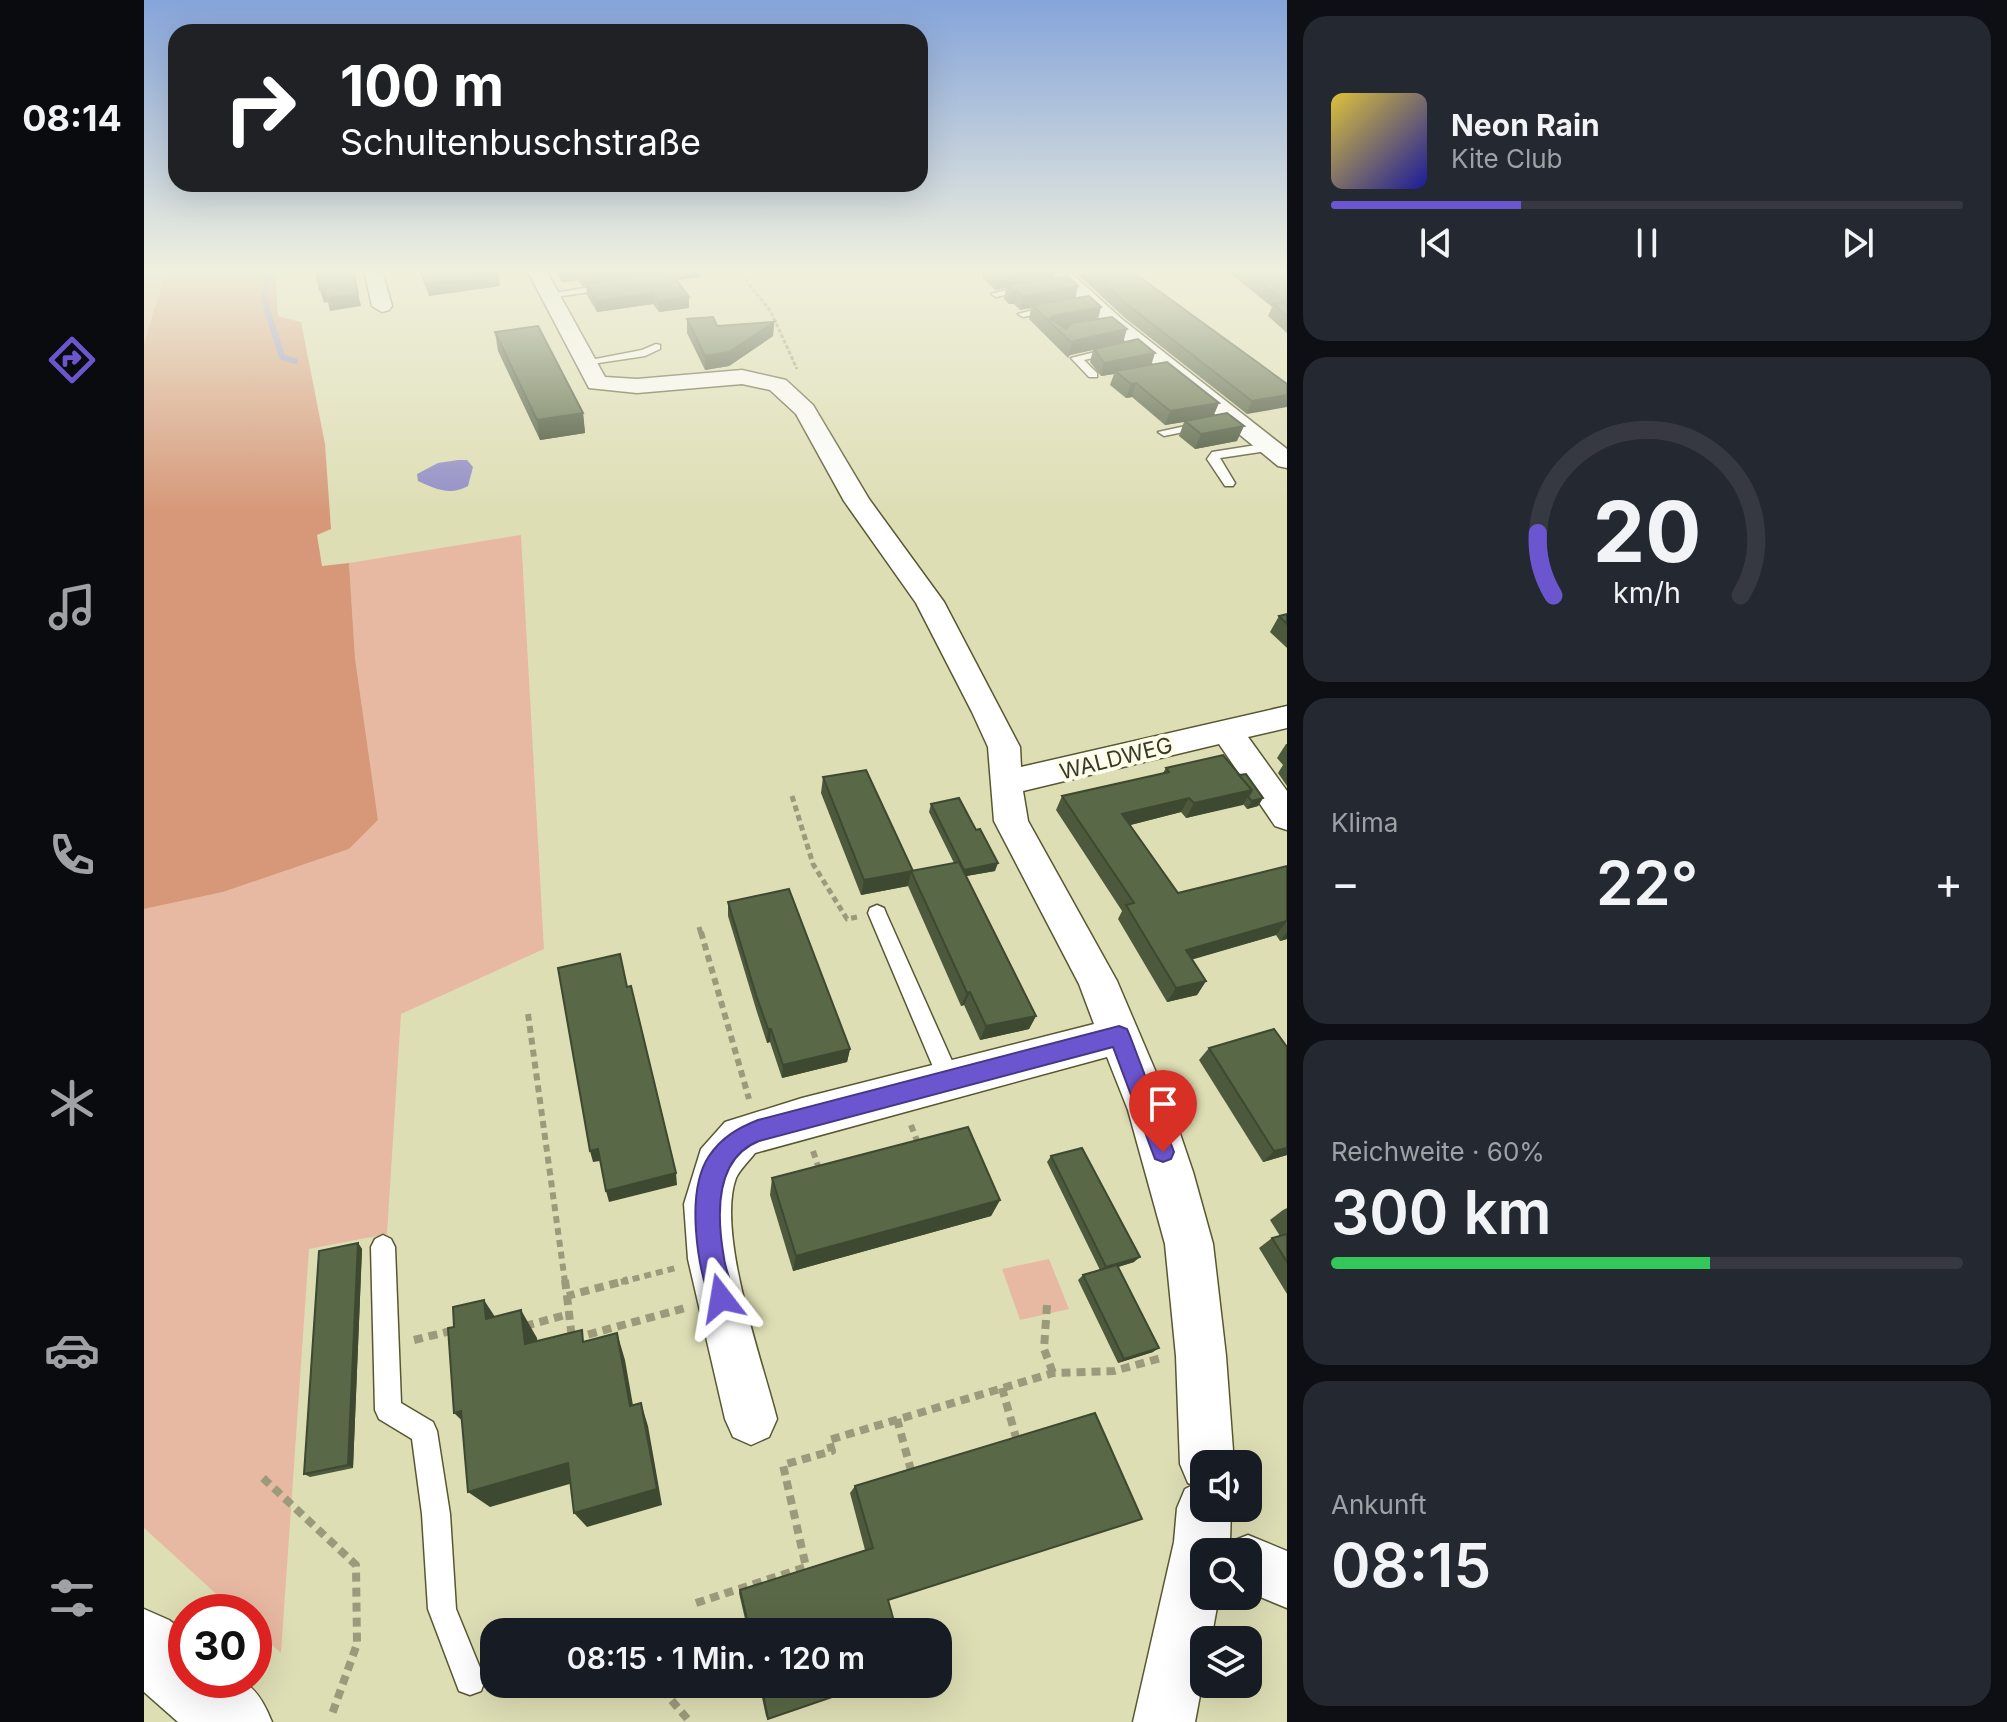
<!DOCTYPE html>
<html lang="de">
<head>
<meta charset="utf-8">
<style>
	body { margin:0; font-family:Inter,sans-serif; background:#242831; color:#f1f3f6; height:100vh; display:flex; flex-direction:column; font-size:30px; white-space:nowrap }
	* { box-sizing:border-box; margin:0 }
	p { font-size:26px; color:#9ea1a6 }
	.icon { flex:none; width:44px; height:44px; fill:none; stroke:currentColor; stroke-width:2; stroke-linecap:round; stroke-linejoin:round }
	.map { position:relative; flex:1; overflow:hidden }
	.panel { display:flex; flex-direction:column; gap:16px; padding:16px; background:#0d0f14; width:720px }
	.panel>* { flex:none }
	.hud { position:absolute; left:24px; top:24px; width:760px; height:168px; border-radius:24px; box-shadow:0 8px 32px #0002; background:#202124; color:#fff; overflow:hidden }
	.controls { position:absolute; left:1046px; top:1450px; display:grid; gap:16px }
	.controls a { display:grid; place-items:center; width:72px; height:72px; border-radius:16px; background:#171b24; box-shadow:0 8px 32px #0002; font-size:40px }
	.speed { position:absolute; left:24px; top:1594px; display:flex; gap:16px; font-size:40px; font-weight:700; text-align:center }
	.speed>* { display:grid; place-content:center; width:104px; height:104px; border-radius:50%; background:#171b24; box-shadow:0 8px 32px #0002; line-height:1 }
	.speed .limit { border:12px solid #d22; background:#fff; color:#111 }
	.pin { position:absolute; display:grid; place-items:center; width:68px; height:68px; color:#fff; margin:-82px -34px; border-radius:50% 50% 50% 0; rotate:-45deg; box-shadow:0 0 8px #0007 }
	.pin .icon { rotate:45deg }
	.me { position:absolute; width:88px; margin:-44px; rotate:346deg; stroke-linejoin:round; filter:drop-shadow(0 0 6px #0008) }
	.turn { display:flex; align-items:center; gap:28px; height:168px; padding:0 40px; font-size:36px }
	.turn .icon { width:104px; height:104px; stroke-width:2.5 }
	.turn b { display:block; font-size:56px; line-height:68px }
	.big { font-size:60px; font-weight:600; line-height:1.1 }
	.panel .widget { flex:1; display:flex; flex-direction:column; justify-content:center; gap:12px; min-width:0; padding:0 28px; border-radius:24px; background:#242831 }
	.panel .dial { align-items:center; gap:0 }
	.dial svg { height:208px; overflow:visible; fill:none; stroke:#363941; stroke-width:7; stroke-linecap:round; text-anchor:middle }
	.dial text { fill:#f1f3f6; stroke:none }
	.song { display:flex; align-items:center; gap:24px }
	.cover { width:96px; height:96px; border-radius:12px; background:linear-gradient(135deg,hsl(50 70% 55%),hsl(240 70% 35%)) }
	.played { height:8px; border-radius:4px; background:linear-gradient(90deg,#6c56d0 30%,#363941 30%) }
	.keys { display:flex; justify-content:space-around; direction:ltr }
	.heat { display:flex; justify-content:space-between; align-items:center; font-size:44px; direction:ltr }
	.charge { height:12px; border-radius:6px; background:linear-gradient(90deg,#34c759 60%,#363941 0) }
	.trip { position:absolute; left:336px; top:1618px; width:472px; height:80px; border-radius:24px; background:#171b24; box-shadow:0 8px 32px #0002; font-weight:600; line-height:80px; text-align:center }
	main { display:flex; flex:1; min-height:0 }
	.tabs { display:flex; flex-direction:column; width:144px; justify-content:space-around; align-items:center; background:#090b0e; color:#9ea1a6 }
	.tabs .icon { width:56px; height:56px }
	.tabs .current { color:#6c56d0 }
	.tabs b { font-size:36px; color:#f1f3f6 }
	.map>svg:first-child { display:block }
</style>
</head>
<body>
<main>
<nav class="tabs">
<b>08:14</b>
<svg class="icon current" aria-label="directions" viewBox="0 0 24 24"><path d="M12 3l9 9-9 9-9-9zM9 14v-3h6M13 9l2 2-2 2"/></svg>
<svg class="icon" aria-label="music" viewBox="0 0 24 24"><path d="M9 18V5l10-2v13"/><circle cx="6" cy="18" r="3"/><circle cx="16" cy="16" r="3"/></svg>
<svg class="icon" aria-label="phone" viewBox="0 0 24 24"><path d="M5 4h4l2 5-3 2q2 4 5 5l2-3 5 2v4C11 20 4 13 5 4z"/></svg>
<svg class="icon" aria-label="climate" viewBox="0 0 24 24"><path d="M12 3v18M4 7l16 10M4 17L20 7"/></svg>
<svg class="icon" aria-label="car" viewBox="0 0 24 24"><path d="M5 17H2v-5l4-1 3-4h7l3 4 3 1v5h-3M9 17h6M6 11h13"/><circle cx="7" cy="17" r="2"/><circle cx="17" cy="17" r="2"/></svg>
<svg class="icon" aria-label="filters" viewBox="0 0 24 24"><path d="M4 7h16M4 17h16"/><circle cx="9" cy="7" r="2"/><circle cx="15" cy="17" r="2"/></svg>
</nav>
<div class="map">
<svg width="1143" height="1722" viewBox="0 0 1143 1722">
	<rect width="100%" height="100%" fill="#dedeb5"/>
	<g fill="#e8b9a2">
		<polygon points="0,270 22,270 0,344"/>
		<polygon points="377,535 400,949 257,1014 243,1234 165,1249 137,1653 110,1629 110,1612 92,1612 0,1528 0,909 79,892 205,849 234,820 211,658 205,563"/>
		<polygon points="905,1259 925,1309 876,1320 858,1269"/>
	</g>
	<polygon fill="#d69879" points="22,270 131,270 134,316 157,322 181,444 187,529 173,535 178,566 205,563 211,658 234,820 205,849 79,892 0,909 0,344"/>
	<path fill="#908cc6" d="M314,460H323L329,467L324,486C306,496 292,489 274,481L273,474L294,463Z"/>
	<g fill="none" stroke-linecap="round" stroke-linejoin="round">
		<polyline stroke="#908cc6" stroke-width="6" points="124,270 120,299 138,357 151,361"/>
		<defs>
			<g id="lane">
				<polygon points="831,270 843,270 835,274"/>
				<polygon points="464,284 467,285 467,289 404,298 399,295"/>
				<polygon points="882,285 887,288 885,290 852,297 847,294"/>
				<polygon points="909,305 913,306 913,310 879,317 874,314"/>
				<polygon points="512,344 516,345 516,349 501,356 441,365 436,362 498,350"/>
				<polygon points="971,347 976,350 975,352 940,360 953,373 953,377 945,377 927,358"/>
				<polygon points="1060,422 1064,423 1064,427 1020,436 1014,432"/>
				<polygon points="1125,443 1131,447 1129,450 1076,458 1091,483 1089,486 1081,486 1063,459 1068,452"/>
				<polygon points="733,905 740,908 742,913 817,1081 813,1088 806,1091 799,1088 795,1081 724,913 726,908"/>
				<polygon points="239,1235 247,1239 251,1247 257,1403 289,1422 293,1431 306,1514 312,1609 341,1680 337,1691 326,1695 315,1691 284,1609 278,1514 268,1439 235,1419 231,1410 227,1247 231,1239"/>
			</g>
			<g id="street">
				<polygon points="220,270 238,270 248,306 245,310 238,312 228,306"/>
				<path d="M383,270H402L461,377L493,379L598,370L642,380L669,405L725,499L800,602L876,747L877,767L1143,706V728L1104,737L1143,791V830L1131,826L1075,744L879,791L884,821L973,981L1028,1110L1049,1172L1069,1244L1082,1356L1090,1464H1060V1508H1087L1086,1542L1104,1535L1143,1551V1608L1104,1592V1552H1060V1596H1075L1067,1640H1060V1674L1051,1722H989L1030,1542L1033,1508L1041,1489L1049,1485L1044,1483L1036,1464L1032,1356L1021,1244L984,1110L963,1057L611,1153C605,1161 596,1169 592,1178C572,1233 618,1360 633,1419L625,1437L607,1445L589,1437L581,1419L544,1259L540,1204L557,1149L581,1122L658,1098L950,1024L935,984L850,821L844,747L828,712L772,603L700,501L652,414L626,390L598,384L493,393L445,388Z"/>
				<polygon points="903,270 924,270 979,320 1143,449 1143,468 1134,466 965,328"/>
			</g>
			<path id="secondary" d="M0,1609L25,1620L42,1633V1680C92,1680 107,1670 128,1722H34L0,1692Z"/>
		</defs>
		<use href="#lane" stroke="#585733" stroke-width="3"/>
		<use href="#street" stroke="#585733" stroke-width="3"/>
		<use href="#secondary" stroke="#585733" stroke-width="3"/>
		<polyline stroke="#9b9b7c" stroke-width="3" stroke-dasharray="4 2" stroke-linecap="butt" points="594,270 627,312 653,369"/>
		<g stroke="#9b9b7c" stroke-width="5" stroke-dasharray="6 4" stroke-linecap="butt">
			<polyline points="648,796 669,864 703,919 713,917"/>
			<polyline points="555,927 557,934"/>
		</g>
		<g stroke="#9b9b7c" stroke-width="6" stroke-dasharray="7 5" stroke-linecap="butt">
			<polyline points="557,932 605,1099"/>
			<polyline points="384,1014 421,1282"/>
			<polyline points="767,1125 775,1146"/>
			<polyline points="669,1151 676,1172"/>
			<polyline points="477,1282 532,1268"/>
		</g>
		<g stroke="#9b9b7c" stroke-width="8" stroke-dasharray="9 6" stroke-linecap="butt">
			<polyline points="421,1280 423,1296 484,1280"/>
			<polyline points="423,1296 428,1339 541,1308"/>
			<polyline points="903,1305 900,1349 909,1373"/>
			<polyline points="381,1326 425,1314"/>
			<polyline points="270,1340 311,1330"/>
			<polyline points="858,1388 873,1441"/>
			<polyline points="753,1419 768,1474"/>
			<polyline points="119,1478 212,1565 213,1644 187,1717"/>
			<polyline points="552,1603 662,1567 639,1465 688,1451 685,1440 909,1373 970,1371 1017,1358"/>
			<polyline points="518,1689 546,1722"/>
		</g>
		<use href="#lane" fill="#fff" fill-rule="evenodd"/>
		<use href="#street" fill="#fff" fill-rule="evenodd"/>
		<use href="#secondary" fill="#fff" fill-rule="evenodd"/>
	</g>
	<g fill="#4d593c">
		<polygon points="275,270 375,270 354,273 356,286 285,296"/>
		<polygon points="411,270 510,270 510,274 524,272 523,270 556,270 556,277 533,280 545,297 545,308 515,312 509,304 453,312 443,295 442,285 438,286 434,280 418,282"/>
		<polygon points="840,270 911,270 909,278 931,298 957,307 954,319 979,343 1070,416 1093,441 1051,449 1035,436 1040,422 1021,425 988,397 982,398 966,385 970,374 957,376 946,362 949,350 926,355 924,358 885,319 887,308 876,310 870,304 865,304 860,299 862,288 851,290 838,277"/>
		<polygon points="929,270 986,270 1143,384 1103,414 981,318"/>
		<polygon points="1082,270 1143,270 1143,333 1124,316 1128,307"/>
		<polygon points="543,319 573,326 630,322 629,336 585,366 561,370 543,333"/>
		<polygon points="351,332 439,413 441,433 396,440 354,351"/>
		<polygon points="1143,614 1143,648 1126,632 1135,616"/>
		<polygon points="1142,744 1143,744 1143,786 1134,773 1139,765 1133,758"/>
		<polygon points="1022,768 1095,775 1119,798 1114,806 1103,809 1099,804 1042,818 1037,812 986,825 1034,893 1143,866 1143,939 1136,941 1132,935 1048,959 1062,981 1053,995 1023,1002 974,919 978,911 912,810 918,796 1019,773"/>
		<polygon points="679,777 769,871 810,863 785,812 787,804 851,871 822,876 892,1016 885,1029 836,1040 820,1005 817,1006 764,886 717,895 677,793"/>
		<polygon points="584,902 706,1049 703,1062 638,1078 626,1042 623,1043 612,1009 584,916"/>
		<polygon points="1143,1047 1143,1155 1119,1162 1055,1060 1065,1048"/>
		<polygon points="907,1156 990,1262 974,1267 1009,1352 974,1363 934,1280 939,1275 956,1270 903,1162"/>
		<polygon points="628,1178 856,1200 847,1216 649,1271 626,1195"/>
		<polygon points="1143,1208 1143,1294 1115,1248 1128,1238 1136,1236 1126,1220 1139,1210"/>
		<polygon points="214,1243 218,1249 209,1468 166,1477 160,1474"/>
		<polygon points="711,1486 753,1632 604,1632 595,1593 596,1590 721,1550 706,1493"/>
		<polygon points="615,1684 726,1684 624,1719 622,1716"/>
	</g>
	<g fill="#3e4931">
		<polygon points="209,270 217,306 186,311 184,302 180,303 176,290 181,289"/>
		<polygon points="350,270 375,270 350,274"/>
		<polygon points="417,270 433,270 434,280 418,282"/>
		<polygon points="462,270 510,270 510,275 438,286 437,274"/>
		<polygon points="528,270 556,270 556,277 528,281"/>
		<polygon points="899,270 911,270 909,280 863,285 862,288 851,290 854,279"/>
		<polygon points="355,274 356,286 285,296 282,284"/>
		<polygon points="934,286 931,300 888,305 887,308 876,310 879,297"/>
		<polygon points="873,290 870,304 865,304 868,291"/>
		<polygon points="509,293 509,304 453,312 452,301"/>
		<polygon points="545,297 545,308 515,312 515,301"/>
		<polygon points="957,307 953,321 913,329 905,321 908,316"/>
		<polygon points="630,322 629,336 585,366 561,370 561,356"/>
		<polygon points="983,329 979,343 926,355 924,358 928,343 930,341"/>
		<polygon points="1011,353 1007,366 971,371 970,374 957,376 960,363"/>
		<polygon points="992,383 988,397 982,398 987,384"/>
		<polygon points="1143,395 1143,407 1103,414 1108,401"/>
		<polygon points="1075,403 1069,417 1021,425 1026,411"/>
		<polygon points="439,413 441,433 396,440 393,420"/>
		<polygon points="1100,426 1093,441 1051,449 1057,434"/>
		<polygon points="1108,790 1099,805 1042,818 1050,803"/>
		<polygon points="1045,798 1037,812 971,829 978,814"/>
		<polygon points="1119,798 1114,806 1103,809 1108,801"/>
		<polygon points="854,863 851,871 817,877 820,870"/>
		<polygon points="767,871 764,886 717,895 720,880"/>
		<polygon points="1143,921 1132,935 1033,964 1042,950"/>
		<polygon points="1143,932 1143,939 1136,941"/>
		<polygon points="1062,981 1053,995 1023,1002 1032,988"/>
		<polygon points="826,992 820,1005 817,1006 823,993"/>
		<polygon points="892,1016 885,1029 836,1040 842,1026"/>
		<polygon points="624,1029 627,1029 626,1042 623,1043"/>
		<polygon points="706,1049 703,1062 638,1078 639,1065"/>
		<polygon points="1143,1148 1143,1155 1119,1162 1130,1151"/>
		<polygon points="454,1149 456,1161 449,1162 446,1151"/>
		<polygon points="532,1173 533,1185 465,1202 462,1191"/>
		<polygon points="856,1200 847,1216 649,1271 652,1256"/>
		<polygon points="214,1243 218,1249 209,1468 204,1465"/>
		<polygon points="996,1257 990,1262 958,1272 962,1267"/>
		<polygon points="340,1300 359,1329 342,1319"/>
		<polygon points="377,1310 393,1338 397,1370 381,1344"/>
		<polygon points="473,1333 481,1360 493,1428 486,1406"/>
		<polygon points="1015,1348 1009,1352 974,1363 980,1359"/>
		<polygon points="497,1403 504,1426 518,1505 443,1527 430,1513"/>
		<polygon points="317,1411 332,1434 310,1413"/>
		<polygon points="424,1463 436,1481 346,1507 324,1492"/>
	</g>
	<g fill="#596846" stroke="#3e4931" stroke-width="2">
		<polygon points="172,270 209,270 214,294 183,298 181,289 176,290"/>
		<polygon points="277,270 353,270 355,274 282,284"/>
		<polygon points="434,270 462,270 437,274"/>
		<polygon points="845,270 899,270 854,279"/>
		<polygon points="945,270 986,270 1143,384 1143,395 1108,401 985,306"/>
		<polygon points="1101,270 1143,270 1143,316 1129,304 1142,303"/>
		<polygon points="526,271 545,297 515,301 509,293 452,301 442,284"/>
		<polygon points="923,276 934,286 879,297 873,290 868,291 863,285"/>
		<polygon points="945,296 957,307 908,316 906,319 922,329 928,323 968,317 983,329 930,341 928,343 888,305"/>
		<polygon points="569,317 573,326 630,322 585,352 561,356 543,319"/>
		<polygon points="394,326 439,413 393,420 351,332"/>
		<polygon points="994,339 1011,353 960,363 950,349"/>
		<polygon points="1023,362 1075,403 1026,411 992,383 987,384 971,371"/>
		<polygon points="1083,413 1100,426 1057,434 1041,421"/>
		<polygon points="1143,614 1143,624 1135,616"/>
		<polygon points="1079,755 1108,790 1050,803 1045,798 978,814 1034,893 1143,866 1143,921 1042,950 1062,981 1032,988 982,905 990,903 918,796 1025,772 1022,768"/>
		<polygon points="722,770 769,871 720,880 679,777"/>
		<polygon points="1102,774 1119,798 1108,801 1104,797 1108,790 1095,775"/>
		<polygon points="815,798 832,830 836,829 854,863 820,870 787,804"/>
		<polygon points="815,862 892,1016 842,1026 826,992 823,993 767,871"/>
		<polygon points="645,889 706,1049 639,1065 627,1029 624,1029 612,995 584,902"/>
		<polygon points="476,954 483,987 487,986 532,1173 462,1191 454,1149 446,1151 414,968"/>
		<polygon points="1130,1029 1143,1047 1143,1148 1130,1151 1065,1048"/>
		<polygon points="824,1127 856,1200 652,1256 628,1178"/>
		<polygon points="938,1148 996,1257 962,1267 907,1156"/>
		<polygon points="1143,1234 1143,1262 1128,1238"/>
		<polygon points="214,1243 204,1465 160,1474 175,1251"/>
		<polygon points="973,1265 1015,1348 980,1359 939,1275"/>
		<polygon points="340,1300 342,1319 377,1310 381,1344 438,1330 439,1342 473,1333 486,1406 497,1403 513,1489 430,1513 424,1463 324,1492 317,1411 310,1413 304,1328 310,1327 309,1307"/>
		<polygon points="951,1413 998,1519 744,1600 753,1632 606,1632 596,1590 729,1548 711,1486"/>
		<polygon points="617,1684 726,1684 624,1719"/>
	</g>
	<linearGradient id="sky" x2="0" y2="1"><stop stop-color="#85a4da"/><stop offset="0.53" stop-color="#f0f0de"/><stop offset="1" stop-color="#f0f0de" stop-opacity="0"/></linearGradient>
	<rect width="1143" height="511" fill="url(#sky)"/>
	<path fill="#6c56d0" stroke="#463887" stroke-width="2" d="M975,1026L983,1029L986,1036L1030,1152L1027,1159L1019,1162L1011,1159L969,1047L615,1141C569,1159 573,1218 580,1258C582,1274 593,1291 586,1307L577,1310L569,1307C553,1269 541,1192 565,1156C578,1137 594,1128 614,1120Z"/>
	<g text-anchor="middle" stroke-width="8" stroke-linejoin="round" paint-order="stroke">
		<g font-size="22" fill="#393929" stroke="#fdfde9">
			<text transform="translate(972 758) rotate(-14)" y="8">WALDWEG</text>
		</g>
	</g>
</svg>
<div class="controls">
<a><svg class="icon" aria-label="sound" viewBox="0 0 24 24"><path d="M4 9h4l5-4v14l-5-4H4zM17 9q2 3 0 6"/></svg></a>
<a><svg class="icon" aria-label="search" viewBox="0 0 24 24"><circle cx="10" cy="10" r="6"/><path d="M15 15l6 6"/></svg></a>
<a><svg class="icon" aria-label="layers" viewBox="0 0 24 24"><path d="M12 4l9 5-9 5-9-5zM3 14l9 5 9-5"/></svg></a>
</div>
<div class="speed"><div class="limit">30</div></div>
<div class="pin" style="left:1019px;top:1152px;background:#d93025"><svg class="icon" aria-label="arrive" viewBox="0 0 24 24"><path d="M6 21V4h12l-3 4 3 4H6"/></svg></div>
<svg class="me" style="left:577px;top:1298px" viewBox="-20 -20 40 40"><path d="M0-17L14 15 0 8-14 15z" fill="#6c56d0" stroke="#fff" stroke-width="4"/></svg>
<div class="trip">08:15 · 1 Min. · 120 m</div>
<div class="hud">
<div class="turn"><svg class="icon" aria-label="right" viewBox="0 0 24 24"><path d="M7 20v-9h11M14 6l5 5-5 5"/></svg><div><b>100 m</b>Schultenbuschstraße</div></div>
</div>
</div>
<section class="panel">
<div class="widget">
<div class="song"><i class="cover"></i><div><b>Neon Rain</b><p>Kite Club</p></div></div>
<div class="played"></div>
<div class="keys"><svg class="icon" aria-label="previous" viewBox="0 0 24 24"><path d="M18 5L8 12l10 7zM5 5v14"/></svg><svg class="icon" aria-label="pause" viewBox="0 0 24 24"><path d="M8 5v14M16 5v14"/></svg><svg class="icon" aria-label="next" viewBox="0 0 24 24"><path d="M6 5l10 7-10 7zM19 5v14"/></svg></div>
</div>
<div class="widget dial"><svg viewBox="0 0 100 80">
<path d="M14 69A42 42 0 1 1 86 69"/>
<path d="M14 69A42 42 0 0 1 8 45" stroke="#6c56d0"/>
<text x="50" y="56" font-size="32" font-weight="700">20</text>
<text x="50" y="72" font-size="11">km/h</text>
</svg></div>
<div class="widget"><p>Klima</p>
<div class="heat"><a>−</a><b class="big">22°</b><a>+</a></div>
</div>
<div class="widget"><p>Reichweite · 60%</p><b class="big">300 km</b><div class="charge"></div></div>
<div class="widget"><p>Ankunft</p><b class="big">08:15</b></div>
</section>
</main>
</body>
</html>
